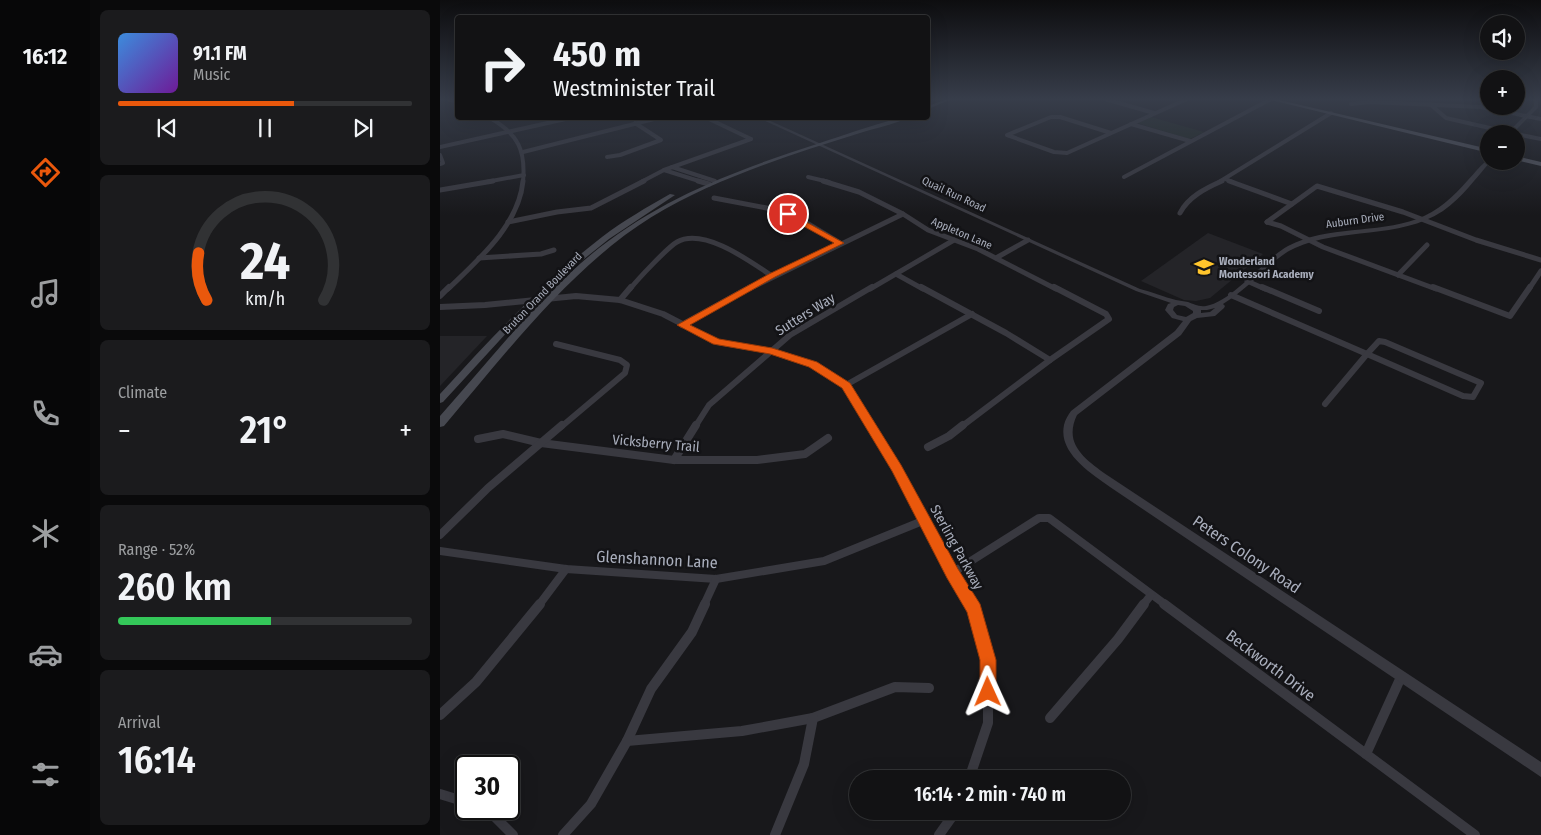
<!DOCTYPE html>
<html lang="en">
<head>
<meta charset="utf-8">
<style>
	body { margin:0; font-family:"Fira Sans Condensed",sans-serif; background:#1b1b1d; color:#f1f3f6; height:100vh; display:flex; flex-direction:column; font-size:19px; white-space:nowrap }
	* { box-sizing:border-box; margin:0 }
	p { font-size:16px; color:#9c9ea0 }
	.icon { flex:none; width:28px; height:28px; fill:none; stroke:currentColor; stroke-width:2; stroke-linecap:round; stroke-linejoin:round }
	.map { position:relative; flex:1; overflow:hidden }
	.sheet { display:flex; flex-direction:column; gap:10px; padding:10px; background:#0a0a0b; width:350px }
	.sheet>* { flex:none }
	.guide { position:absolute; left:15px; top:15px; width:475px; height:105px; border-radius:5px; box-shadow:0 5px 20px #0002,0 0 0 1px #313234; background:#121214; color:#f1f3f6; overflow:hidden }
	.fabs { position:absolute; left:1040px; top:15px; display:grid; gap:10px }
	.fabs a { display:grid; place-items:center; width:45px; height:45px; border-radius:50%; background:#121214; box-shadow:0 5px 20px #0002,0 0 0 1px #313234; font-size:25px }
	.speed { position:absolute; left:15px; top:755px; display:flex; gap:10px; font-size:25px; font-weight:700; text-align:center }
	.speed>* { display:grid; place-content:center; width:65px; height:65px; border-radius:50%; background:#121214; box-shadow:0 5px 20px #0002,0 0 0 1px #313234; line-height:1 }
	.speed .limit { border:2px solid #111; border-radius:8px; background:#fff; color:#111 }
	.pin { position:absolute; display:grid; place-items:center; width:42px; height:42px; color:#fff; margin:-21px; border:2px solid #fff; border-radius:50%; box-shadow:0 1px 5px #0007 }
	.me { position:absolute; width:55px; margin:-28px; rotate:359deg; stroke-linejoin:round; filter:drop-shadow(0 0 4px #0008) }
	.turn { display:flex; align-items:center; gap:18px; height:105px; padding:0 15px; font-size:22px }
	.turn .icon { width:65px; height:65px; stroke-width:2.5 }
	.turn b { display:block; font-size:35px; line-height:42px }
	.big { font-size:38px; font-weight:600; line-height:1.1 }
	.sheet .card { flex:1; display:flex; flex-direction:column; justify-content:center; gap:8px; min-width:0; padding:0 18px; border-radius:8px; background:#1b1b1d }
	.sheet .dial { align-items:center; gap:0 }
	.dial svg { height:130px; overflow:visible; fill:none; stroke:#313234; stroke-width:7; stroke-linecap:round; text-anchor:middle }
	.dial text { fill:#f1f3f6; stroke:none }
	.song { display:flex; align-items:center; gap:15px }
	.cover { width:60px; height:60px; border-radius:8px; background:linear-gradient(135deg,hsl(210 70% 55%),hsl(280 70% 35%)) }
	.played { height:5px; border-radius:2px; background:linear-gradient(90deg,#ea580c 60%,#313234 60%) }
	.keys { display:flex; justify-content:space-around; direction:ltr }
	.heat { display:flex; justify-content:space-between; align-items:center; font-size:28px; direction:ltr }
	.charge { height:8px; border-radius:4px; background:linear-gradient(90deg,#34c759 52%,#313234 0) }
	.trip { position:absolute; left:409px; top:770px; width:282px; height:50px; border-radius:25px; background:#121214; box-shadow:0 5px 20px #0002,0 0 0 1px #313234; font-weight:600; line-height:50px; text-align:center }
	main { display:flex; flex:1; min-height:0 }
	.menu { display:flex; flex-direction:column; width:90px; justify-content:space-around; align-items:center; background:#070708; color:#9c9ea0 }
	.menu .icon { width:35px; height:35px }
	.menu .selected { color:#ea580c }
	.menu b { font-size:22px; color:#f1f3f6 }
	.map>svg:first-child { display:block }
</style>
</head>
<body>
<main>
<nav class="menu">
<b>16:12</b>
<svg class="icon selected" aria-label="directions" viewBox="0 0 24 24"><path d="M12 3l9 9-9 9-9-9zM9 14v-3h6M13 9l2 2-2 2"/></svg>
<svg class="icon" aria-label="music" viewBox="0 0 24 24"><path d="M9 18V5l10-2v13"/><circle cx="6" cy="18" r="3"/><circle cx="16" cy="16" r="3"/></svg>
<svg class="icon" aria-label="phone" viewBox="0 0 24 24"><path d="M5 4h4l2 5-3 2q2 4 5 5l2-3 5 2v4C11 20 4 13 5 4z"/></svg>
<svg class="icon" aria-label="climate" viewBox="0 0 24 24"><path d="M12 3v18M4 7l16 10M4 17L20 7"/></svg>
<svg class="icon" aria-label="car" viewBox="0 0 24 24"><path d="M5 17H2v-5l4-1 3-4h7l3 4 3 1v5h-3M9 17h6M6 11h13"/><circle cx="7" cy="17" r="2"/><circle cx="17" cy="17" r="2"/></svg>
<svg class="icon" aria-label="filters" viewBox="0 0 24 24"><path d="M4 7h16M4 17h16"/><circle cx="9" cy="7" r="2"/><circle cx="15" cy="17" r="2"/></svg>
</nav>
<section class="sheet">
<div class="card">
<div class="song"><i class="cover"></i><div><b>91.1 FM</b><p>Music</p></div></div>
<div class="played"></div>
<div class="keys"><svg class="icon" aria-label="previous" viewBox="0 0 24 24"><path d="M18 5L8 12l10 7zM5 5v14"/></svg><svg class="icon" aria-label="pause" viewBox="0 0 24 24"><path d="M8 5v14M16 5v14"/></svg><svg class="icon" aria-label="next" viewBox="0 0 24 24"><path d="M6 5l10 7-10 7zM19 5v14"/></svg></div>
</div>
<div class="card dial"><svg viewBox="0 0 100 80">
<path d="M14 69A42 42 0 1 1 86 69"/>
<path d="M14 69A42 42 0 0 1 9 40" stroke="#ea580c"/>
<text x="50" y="56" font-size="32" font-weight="700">24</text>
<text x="50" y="72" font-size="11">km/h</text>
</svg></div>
<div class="card"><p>Climate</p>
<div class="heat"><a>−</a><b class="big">21°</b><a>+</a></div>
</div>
<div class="card"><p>Range · 52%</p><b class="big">260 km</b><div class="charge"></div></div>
<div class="card"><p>Arrival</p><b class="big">16:14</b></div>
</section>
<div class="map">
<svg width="1101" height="835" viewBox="0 0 1101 835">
	<rect width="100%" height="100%" fill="#18181b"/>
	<g fill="#242428">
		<polygon points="768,233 823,254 770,298 756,301 744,300 701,281"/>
		<polygon points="0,336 47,336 0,386"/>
	</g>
	<polygon fill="#1d261f" points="711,117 764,132 750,139 746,138 697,123"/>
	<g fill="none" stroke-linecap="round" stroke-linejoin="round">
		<g stroke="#393940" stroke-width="4">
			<polyline points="8,99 18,102"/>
			<polyline points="665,99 714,113"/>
			<polyline points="911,104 930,102 1040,107 1101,119"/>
			<polyline points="990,104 1006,118 1076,134"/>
			<path d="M50,118C78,134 86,150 83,182"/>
			<polyline points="267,118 311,139"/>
			<polyline points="691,124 750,141"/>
			<polyline points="671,133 620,117 611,117 567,135 614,152 627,153 747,99"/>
			<polyline points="1070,133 1096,107 1096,99"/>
			<polyline points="1076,134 1101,139"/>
			<polyline points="0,147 130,118"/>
			<polyline points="83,152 218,118"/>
			<polyline points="0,155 3,163 0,164"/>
			<polyline points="167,157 180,155 221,140 195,123"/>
			<polyline points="232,167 275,181"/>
			<polyline points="224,170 262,182"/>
			<polyline points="368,177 389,182"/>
			<polyline points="684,177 831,99"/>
			<polyline points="785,179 793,182"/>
			<polyline points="46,182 84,175"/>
			<polyline points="201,182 224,170 311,139"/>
			<polyline points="779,182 891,113"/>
		</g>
		<g stroke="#393940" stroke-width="5">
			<polyline points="258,181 269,184"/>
			<polyline points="383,181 419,192 463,214 488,230 538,249 616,289"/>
			<polyline points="789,181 852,204"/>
			<polyline points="0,190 53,181"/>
			<polyline points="274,198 337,210 360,219 400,243"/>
			<path d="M740,213C748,197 766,188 782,181"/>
			<polyline points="68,222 117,212 151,208 204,181"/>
			<polyline points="827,222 841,226 883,247 996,289"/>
			<polyline points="827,222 877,186 963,212 1036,240 1101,260"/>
			<polyline points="39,258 101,254 114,250"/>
			<polyline points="556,258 588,240"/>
			<polyline points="456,274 483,289"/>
			<polyline points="958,275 987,245"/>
			<polyline points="807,281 825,289"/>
			<path d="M8,289C38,260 79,225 83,181"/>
			<path d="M190,289C198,279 228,247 237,242C264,227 311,262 332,276"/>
			<polyline points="309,289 463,214"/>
			<polyline points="430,289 514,240"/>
			<polyline points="1089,289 1101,271"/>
		</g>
		<g stroke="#393940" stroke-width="6">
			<polyline points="481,287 566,333 610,360"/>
			<polyline points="822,287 879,311"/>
			<polyline points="993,287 1070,316 1090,287"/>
			<polyline points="791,295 927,354"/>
			<polyline points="0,296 9,287"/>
			<polyline points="180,300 191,287"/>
			<polyline points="0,307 45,305 136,296 180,300 223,314 277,342 332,351 373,364 406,385 431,427"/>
			<polyline points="242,325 311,287"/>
			<polygon points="939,341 945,342 1041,383 1033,397 1023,396 927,354"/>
			<polyline points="116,344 180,360 187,365 185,373 121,427"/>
			<polyline points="406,385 532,314"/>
			<polyline points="885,404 927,354"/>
			<polyline points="255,427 269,405 350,335 432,287"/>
			<polyline points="521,427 610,360 669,319 666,314 614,287"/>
		</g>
		<g stroke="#393940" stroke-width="8">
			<path d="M431,425C466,484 496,546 532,605"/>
			<polyline points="38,439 63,434 101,443 234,460 317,460 365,454 388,438"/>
			<polyline points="488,447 509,436 523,425"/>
			<polyline points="234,460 256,425"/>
			<polyline points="0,535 48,488 122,425"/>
			<polyline points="0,551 126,569 276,579 384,561 485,520"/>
			<polyline points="512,573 599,518 609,518 726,605"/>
			<polyline points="99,605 126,569"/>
			<polyline points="264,605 276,579"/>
			<polyline points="703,605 711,595"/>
		</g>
		<g stroke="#393940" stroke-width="10">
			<polyline points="724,604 1035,835"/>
			<polyline points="0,715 36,682 100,604"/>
			<polyline points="610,718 678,639 704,604"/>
			<polyline points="187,741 302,731 373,718 455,687 489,688"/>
			<polyline points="926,754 961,677"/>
			<polyline points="529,779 548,723 548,660 531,604"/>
			<polyline points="0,794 26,802"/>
			<polyline points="44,809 49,811 73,835"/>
			<polyline points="123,835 151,804 187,741 211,689 252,632 265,604"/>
			<polyline points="335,835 364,764 373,718"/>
			<polyline points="499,835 516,811"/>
		</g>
		<path fill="#393940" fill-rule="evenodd" d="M319,118H324L700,289C712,292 724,297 736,300C740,301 744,301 748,302C754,304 758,307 766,306C792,302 823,260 848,246C888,225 936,234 977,219C998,211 1013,197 1028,180C1035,173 1041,164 1049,159V161H1051C1036,178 1022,198 1003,211C959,240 901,227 855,248C841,254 830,266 819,276C807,286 796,296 783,304L785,306L784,308L775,316L757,318L751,321L741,335L637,415C623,444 645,459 667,475L1101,762V777L670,487C651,473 618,453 624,425C625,420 628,415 631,411L735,331L743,321L732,318L725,310L728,304L731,303L696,291ZM738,305L745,306L753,311V313L746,317L737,315L733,310L734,307ZM775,308L770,312L761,313V310H767Z"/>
		<g fill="#464850" fill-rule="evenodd">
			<polygon points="507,99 512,99 488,109 488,106"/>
			<path d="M460,118H467C453,125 435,128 420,133C378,146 336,159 295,176C257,191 219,210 185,235C115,288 61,359 4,426L0,427V416C51,359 99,296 159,248C224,197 299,169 377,144C404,135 432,125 460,118Z"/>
			<path d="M230,194L235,195L169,239L139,263L82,316L3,402L0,403V394C51,338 102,283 162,237C183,221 207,207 230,194Z"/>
		</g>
		<g fill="#54565f" fill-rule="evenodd">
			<polygon points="827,99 835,99 1049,149 1049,153"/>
			<polygon points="1076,156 1101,162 1101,166 1076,160"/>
		</g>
	</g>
	<linearGradient id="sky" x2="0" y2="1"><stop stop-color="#0d0d0f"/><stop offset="0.46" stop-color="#373d4a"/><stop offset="1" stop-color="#373d4a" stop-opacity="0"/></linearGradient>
	<rect width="1101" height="215" fill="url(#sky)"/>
	<polygon fill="#ea580c" stroke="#983908" points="345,213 350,213 404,243 335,277 250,325 279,339 332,348 377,362 410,383 461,465 518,569 540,604 556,660 556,692 554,697 548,700 542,697 540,692 540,660 527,612 507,578 452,471 402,388 369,367 330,354 273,344 237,325 329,274 394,243 345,216"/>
	<defs>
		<symbol id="school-bare" viewBox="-9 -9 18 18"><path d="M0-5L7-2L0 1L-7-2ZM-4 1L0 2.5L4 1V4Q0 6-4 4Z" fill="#ffc52c" stroke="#131316" stroke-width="2.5" paint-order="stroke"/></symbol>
	</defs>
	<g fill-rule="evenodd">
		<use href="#school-bare" x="750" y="253" width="28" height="28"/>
	</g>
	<g text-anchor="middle" stroke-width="5" stroke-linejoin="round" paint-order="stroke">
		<g font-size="11" fill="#a9aebc" stroke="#131316">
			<text transform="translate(514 194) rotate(25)" y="4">Quail Run Road</text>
			<text transform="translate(915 220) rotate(-8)" y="4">Auburn Drive</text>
			<text transform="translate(522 233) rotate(23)" y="4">Appleton Lane</text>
			<text transform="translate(102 293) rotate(-46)" y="4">Bruton Orand Boulevard</text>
		</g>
		<g font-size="11" font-weight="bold" fill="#a9aebc" stroke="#131316" text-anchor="start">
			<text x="779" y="265">Wonderland<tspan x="779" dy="13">Montessori Academy</tspan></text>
		</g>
		<g font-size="14" fill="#a9aebc" stroke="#131316">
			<text transform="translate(365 314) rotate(-32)" y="5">Sutters Way</text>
			<text transform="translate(216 443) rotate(5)" y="5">Vicksberry Trail</text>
			<text transform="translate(517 547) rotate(61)" y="5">Sterling Parkway</text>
		</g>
		<g font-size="16" fill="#a9aebc" stroke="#131316">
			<text transform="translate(807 554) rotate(34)" y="6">Peters Colony Road</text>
			<text transform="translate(217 559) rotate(3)" y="6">Glenshannon Lane</text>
			<text transform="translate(831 665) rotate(37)" y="6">Beckworth Drive</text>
		</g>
	</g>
</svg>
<div class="fabs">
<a><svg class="icon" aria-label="sound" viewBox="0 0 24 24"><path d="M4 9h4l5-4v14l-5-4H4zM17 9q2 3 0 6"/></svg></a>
<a>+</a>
<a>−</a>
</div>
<div class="speed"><div class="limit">30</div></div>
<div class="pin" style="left:348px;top:214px;background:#d93025"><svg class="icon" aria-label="arrive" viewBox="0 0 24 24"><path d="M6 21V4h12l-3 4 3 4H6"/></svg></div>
<svg class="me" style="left:548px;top:692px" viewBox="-20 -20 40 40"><path d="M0-17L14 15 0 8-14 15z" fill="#ea580c" stroke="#fff" stroke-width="4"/></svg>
<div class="trip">16:14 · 2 min · 740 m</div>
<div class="guide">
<div class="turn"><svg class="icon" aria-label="right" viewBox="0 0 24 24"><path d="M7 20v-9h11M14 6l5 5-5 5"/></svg><div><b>450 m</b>Westminister Trail</div></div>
</div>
</div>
</main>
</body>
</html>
